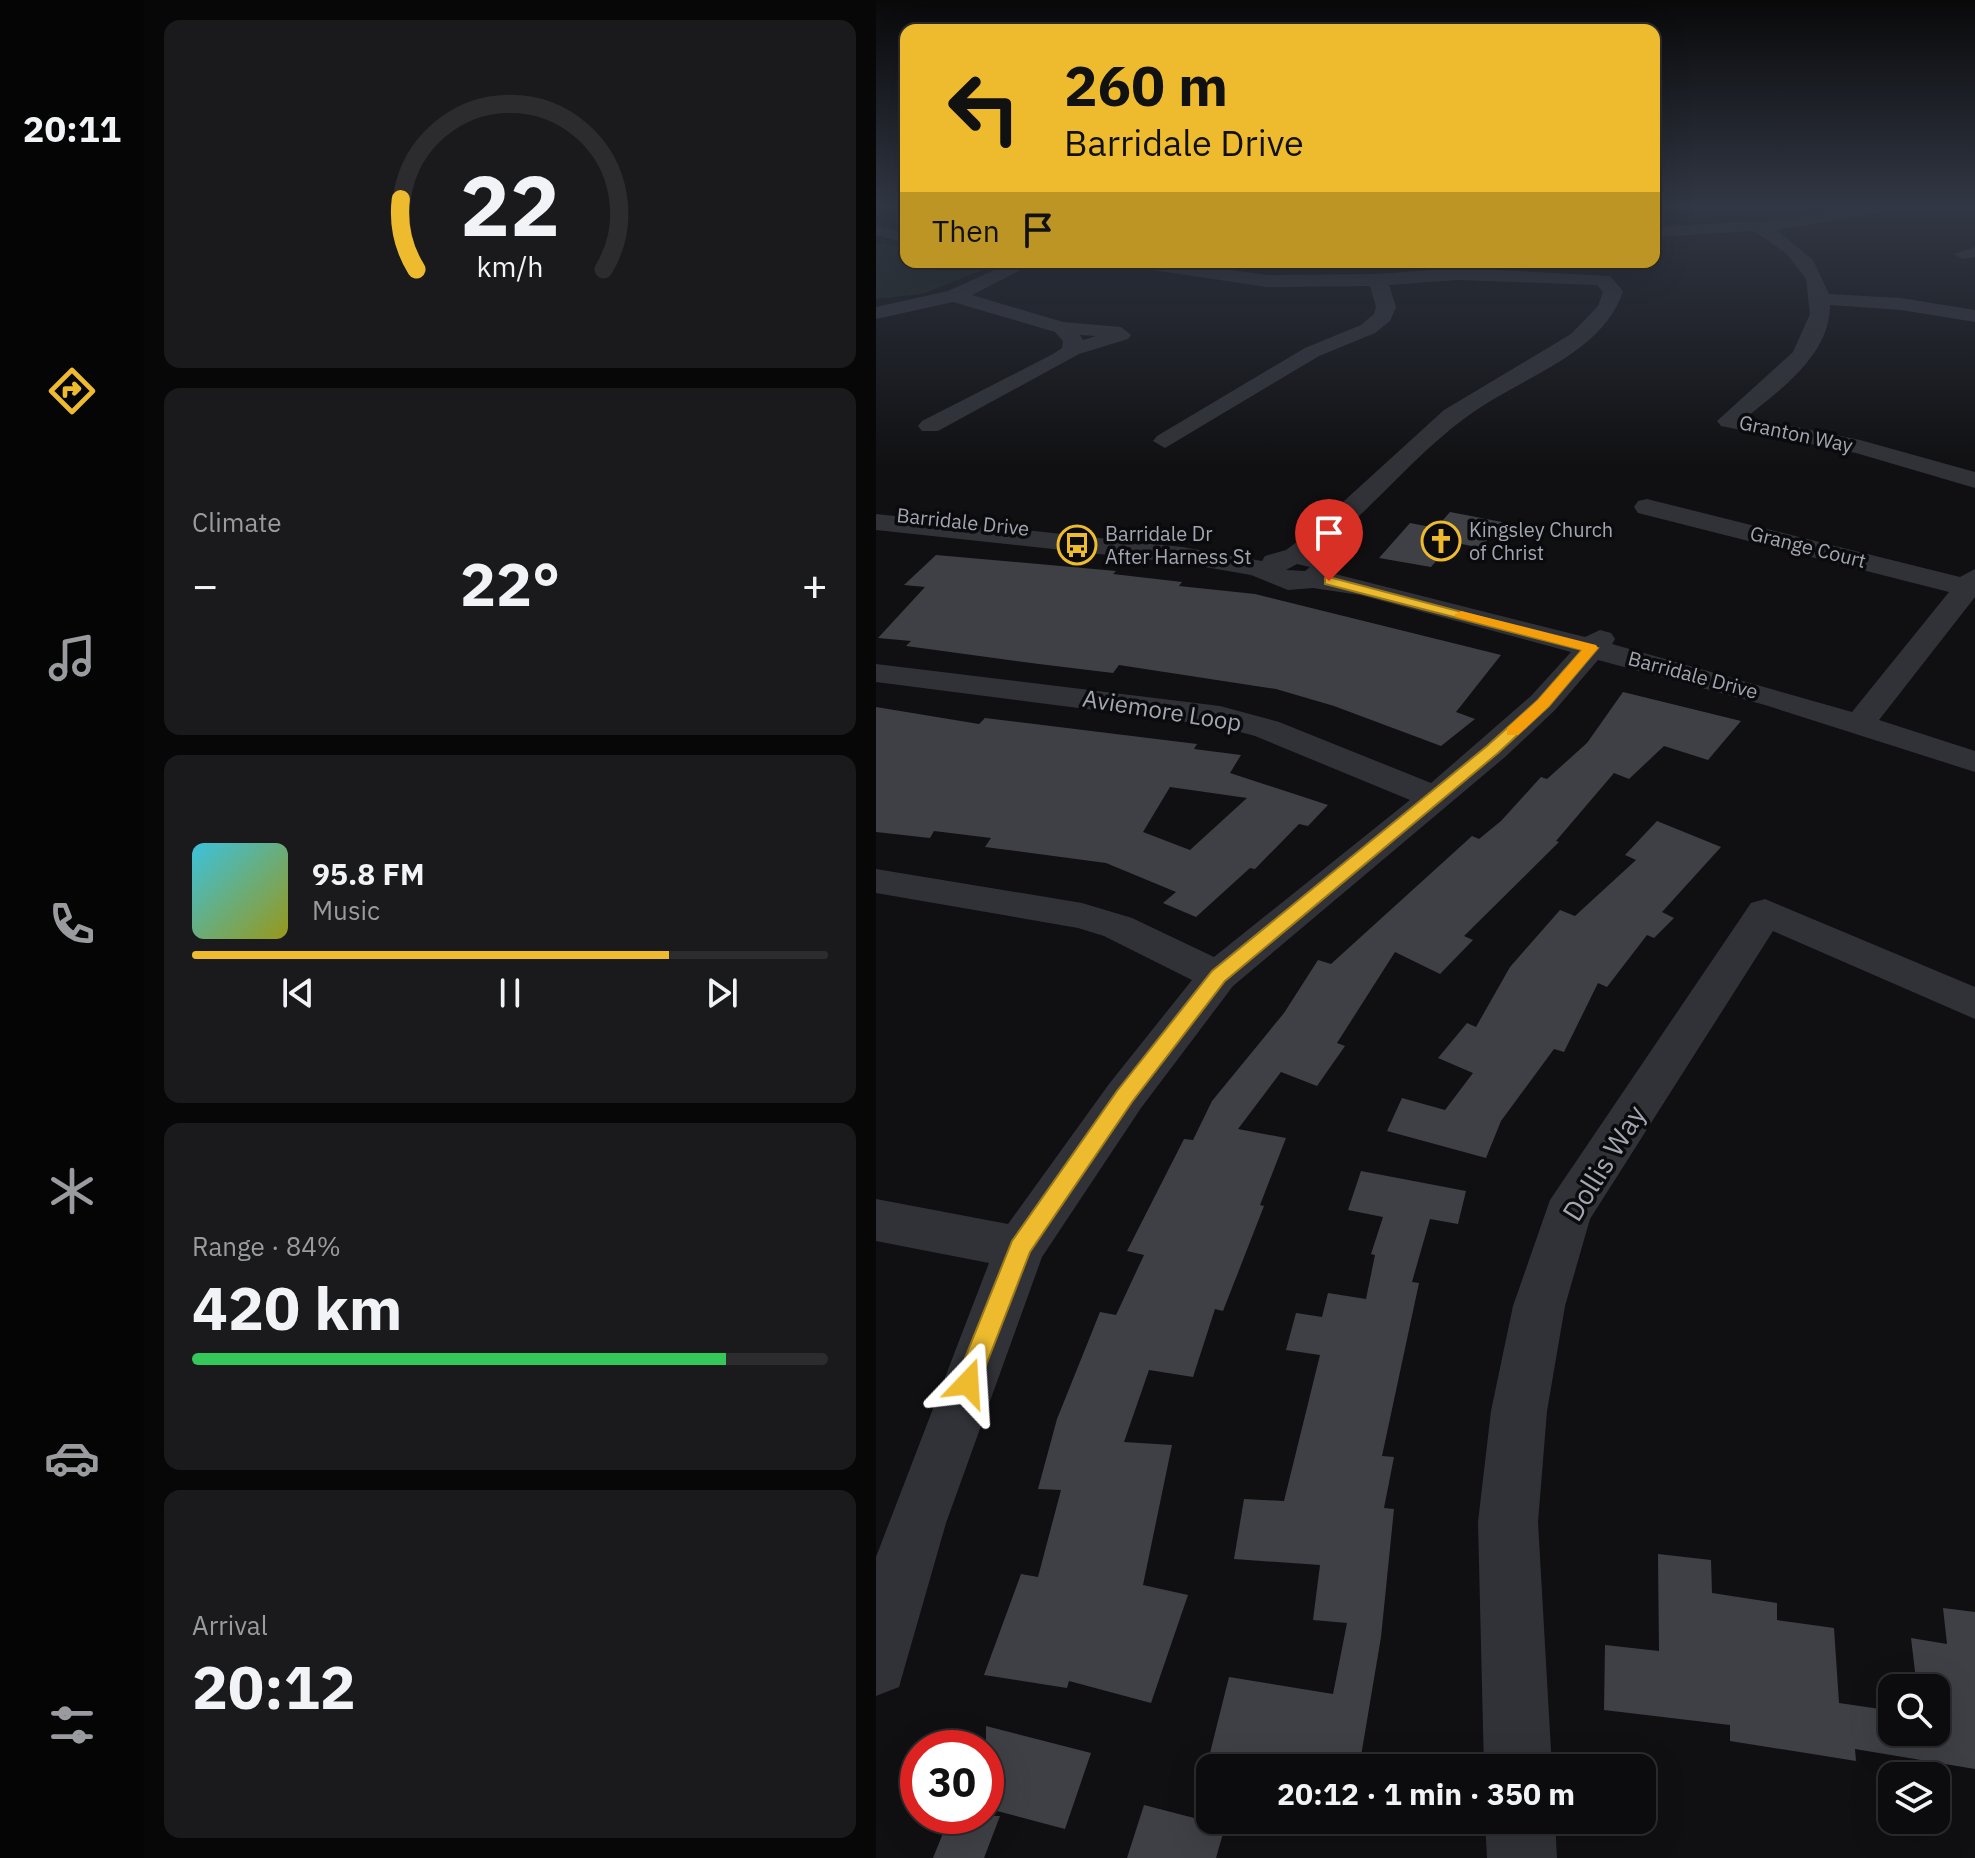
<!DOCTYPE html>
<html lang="en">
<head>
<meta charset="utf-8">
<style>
	body { margin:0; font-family:"IBM Plex Sans",sans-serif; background:#1a1a1c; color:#f1f3f6; height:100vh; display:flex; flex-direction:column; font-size:30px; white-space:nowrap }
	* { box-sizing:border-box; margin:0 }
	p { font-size:26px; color:#9a9b9e }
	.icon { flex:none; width:44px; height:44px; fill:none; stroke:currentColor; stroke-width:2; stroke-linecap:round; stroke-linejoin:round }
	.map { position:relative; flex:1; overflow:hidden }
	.sheet { display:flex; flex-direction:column; gap:20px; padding:20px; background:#070708; width:732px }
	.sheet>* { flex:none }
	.hud { position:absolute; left:24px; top:24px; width:760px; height:244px; border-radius:16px; box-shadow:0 8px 32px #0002,0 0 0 2px #2c2c2e; background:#edbb2d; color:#111; overflow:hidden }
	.buttons { position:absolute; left:1002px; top:1674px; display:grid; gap:16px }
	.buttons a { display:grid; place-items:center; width:72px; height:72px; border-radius:16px; background:#0c0c0e; box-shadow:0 8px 32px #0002,0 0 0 2px #2c2c2e; font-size:40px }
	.speed { position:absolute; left:24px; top:1730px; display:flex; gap:16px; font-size:40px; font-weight:700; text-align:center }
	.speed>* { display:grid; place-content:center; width:104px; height:104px; border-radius:50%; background:#0c0c0e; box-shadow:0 8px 32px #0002,0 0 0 2px #2c2c2e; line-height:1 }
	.speed .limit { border:12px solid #d22; background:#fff; color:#111 }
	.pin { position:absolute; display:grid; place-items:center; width:68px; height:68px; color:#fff; margin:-82px -34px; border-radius:50% 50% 50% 0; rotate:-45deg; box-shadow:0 0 8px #0007 }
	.pin .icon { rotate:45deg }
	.me { position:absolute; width:88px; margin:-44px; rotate:20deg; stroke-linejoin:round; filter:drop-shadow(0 0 6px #0008) }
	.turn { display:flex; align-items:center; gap:28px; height:168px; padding:0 32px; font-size:36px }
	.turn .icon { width:104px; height:104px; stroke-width:2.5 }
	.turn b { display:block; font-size:56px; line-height:68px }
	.then { display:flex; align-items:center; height:76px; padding:0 32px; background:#0003; gap:16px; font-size:30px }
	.big { font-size:60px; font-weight:800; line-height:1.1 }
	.sheet .card { flex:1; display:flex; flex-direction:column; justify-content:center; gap:12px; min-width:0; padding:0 28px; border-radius:16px; background:#1a1a1c }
	.sheet .dial { align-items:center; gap:0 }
	.dial svg { height:208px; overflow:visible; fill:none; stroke:#2c2c2e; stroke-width:7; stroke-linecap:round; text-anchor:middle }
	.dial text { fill:#f1f3f6; stroke:none }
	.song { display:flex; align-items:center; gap:24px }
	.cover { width:96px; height:96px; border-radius:12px; background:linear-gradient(135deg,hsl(190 70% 55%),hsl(60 70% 35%)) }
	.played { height:8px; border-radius:4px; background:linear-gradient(90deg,#edbb2d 75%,#2c2c2e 75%) }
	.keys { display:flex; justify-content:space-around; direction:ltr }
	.heat { display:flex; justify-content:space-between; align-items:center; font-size:44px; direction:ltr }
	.charge { height:12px; border-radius:6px; background:linear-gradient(90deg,#34c759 84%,#2c2c2e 0) }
	.trip { position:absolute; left:320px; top:1754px; width:460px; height:80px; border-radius:16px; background:#0c0c0e; box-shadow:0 8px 32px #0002,0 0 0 2px #2c2c2e; font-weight:800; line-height:80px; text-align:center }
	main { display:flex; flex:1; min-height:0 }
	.tab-bar { display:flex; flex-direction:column; width:144px; justify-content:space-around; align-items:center; background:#050506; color:#9a9b9e }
	.tab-bar .icon { width:56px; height:56px }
	.tab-bar .on { color:#edbb2d }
	.tab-bar b { font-size:36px; color:#f1f3f6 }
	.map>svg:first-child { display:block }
</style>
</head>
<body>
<main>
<nav class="tab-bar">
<b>20:11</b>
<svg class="icon on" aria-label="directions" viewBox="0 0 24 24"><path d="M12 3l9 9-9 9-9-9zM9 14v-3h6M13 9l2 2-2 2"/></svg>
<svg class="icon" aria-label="music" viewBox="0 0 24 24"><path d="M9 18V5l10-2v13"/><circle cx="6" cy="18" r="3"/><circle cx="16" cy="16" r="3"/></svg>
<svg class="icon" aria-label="phone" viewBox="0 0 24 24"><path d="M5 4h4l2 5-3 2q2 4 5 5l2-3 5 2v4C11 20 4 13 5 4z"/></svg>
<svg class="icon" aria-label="climate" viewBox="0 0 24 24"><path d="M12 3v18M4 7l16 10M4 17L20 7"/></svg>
<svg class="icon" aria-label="car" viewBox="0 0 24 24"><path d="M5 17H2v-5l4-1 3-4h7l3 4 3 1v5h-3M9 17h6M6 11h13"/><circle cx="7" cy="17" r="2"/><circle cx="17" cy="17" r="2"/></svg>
<svg class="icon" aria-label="filters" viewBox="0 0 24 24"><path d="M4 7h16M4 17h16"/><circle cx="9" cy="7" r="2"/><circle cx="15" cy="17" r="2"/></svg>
</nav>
<section class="sheet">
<div class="card dial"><svg viewBox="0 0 100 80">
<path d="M14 69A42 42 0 1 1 86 69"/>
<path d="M14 69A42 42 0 0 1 8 42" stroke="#edbb2d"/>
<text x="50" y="56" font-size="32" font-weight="700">22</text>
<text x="50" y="72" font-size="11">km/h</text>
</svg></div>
<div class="card"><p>Climate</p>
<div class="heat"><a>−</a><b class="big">22°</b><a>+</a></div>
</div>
<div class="card">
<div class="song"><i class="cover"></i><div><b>95.8 FM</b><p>Music</p></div></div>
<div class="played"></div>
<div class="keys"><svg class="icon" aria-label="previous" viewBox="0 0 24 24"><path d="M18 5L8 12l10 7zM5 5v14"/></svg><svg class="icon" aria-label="pause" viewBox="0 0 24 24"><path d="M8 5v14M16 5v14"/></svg><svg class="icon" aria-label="next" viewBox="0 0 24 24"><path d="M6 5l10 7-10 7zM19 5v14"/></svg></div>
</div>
<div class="card"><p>Range · 84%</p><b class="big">420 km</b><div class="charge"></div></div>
<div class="card"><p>Arrival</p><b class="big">20:12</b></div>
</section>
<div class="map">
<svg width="1099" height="1858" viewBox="0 0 1099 1858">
	<rect width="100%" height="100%" fill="#101012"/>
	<polygon fill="#1d241e" points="0,243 30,246 30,262 127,262 46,294 0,299"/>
	<g fill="#3f4045" fill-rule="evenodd">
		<polygon points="574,512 626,522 605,548 576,542 555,567 503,558 534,523 560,528"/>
		<polygon points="60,555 240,571 237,574 306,582 303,586 379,594 625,655 580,712 599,719 565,746 458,706 400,689 243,665 237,673 163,664 30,646 35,641 2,638 49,587 28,585"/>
		<polygon points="747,692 865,721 832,760 788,746 753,779 738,773 680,841 683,842 588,936 597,940 564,974 519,952 461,1043 469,1046 441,1086 405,1072 362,1129 410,1138 384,1205 388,1206 347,1311 339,1309 317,1377 273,1370 248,1442 296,1445 267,1585 312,1595 275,1703 193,1681 191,1688 108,1675 145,1574 162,1577 185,1490 162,1489 181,1419 224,1312 240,1315 268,1255 251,1251 308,1139 317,1140 336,1101 408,1013 442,960 455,964 596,836 603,839 625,821 665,777 671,779 711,743"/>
		<path d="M0,707L103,724L109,718L321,744L318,749L365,755L354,773L452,805L432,826L423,824L379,869L374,868L320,917L287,903L300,892L230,863L109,847L115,838L58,831L54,838L0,832ZM294,787L371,798L314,850L267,832Z"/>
		<polygon points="781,821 845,847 786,912 798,918 778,938 771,935 731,987 722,983 688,1052 678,1049 625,1121 610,1158 511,1131 526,1098 569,1110 597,1073 562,1058 591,1023 600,1027 634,967 684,910 699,916 760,860 749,855"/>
		<polygon points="485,1171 590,1191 582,1224 554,1219 536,1282 543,1283 506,1456 518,1457 508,1508 518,1509 505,1637 483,1768 331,1765 353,1677 457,1694 471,1623 437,1620 444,1565 358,1559 368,1499 408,1501 444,1355 410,1350 420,1313 446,1317 452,1293 490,1299 499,1255 495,1254 507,1217 472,1210"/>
		<polygon points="782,1554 835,1560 836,1593 901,1603 901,1620 958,1628 963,1703 1011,1710 1010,1697 1016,1698 1016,1732 1060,1732 1060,1688 1041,1688 1035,1638 1071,1644 1067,1608 1099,1612 1099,1769 979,1749 980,1761 854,1741 854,1725 728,1710 729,1645 783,1651"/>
		<polygon points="110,1726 215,1753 189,1829 110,1808"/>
		<polygon points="268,1805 349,1826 340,1858 251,1858"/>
		<polygon points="74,1816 124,1816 108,1858 57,1858"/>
	</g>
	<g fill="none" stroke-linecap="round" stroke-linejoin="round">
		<g fill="#313237" fill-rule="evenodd">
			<path d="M974,208H1011L1003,213L900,230L937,260L953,294L1025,298L1099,310V322L1025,310L954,305C954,355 905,389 871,417L984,440L1099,472V488L980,453L845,426L841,421L917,352L934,314L930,279L911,254L878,231L778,237V227L912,219Z"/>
			<polygon points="0,225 30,233 30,243 0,235"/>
			<polygon points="1099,247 1099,257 1087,259 1078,254"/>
			<path d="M136,262H160L96,295L187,322L245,327L255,335L252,339L203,354L62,431H46L42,426L46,421L177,354L186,348L187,341L179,332L77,302L0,319V307L72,291ZM204,335L220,336L207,340Z"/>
			<path d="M247,262H295L391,275L502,274L582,268L734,276L747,291C728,350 656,374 608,405C545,445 501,506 443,551C454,554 458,558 464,567L459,574L709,637L724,630L735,633L739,639L736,644L976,712L1073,592L762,513L758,507L762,501L771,499L1084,577L1099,569V597L1003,720L1099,751V772L889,705L722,660L679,710L629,757L357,986L265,1108L166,1257L70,1523L23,1687L0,1696V1557L113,1263L0,1241V1199L132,1224L233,1084L316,980L228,936L202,928L0,893V869L206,903L256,918L338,957L534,800L379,736L342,726L0,682V664L344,706L403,722L555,783L655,696L695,652L484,595L437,588L412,590L375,575L306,563L0,530V514L306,547L386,561L389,556L410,550L434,532L568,410L695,334L722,306L727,292L721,285L582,280L513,285L520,307L514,321L499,333L443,356L289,448L277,441L281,436L429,348L485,325L498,314L500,307L494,286L391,287L256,267ZM421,564L434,567L429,571L410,570Z"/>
			<polygon points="889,899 1099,987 1099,1019 897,931 714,1219 689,1306 671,1411 662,1522 676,1768 608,1768 602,1522 615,1411 637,1306 674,1200 875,903"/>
			<polygon points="609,1820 679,1820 681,1858 611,1858"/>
		</g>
	</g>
	<linearGradient id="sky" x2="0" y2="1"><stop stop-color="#09090a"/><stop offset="0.44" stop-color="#313744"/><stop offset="1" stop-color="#313744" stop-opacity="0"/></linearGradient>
	<rect width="1099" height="468" fill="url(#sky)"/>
	<polygon fill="#edbb2d" stroke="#9a7a1d" stroke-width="2" points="453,577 722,648 673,706 622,753 349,981 256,1102 154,1252 100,1391 92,1394 83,1391 79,1383 136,1241 241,1091 336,971 611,746 662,700 706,650 449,584 449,578"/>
	<polygon fill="#f59e0b" points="585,611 720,645 722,648 673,706 642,735 631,735 631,728 662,700 706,650 580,617 578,615"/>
	<defs>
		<symbol id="church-ring" viewBox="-11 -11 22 22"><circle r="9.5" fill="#0b0b0d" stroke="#edbb2d" stroke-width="1.5"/><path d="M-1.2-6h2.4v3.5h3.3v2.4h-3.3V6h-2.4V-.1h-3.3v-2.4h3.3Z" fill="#edbb2d"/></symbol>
		<symbol id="bus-ring" viewBox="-11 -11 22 22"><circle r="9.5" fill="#0b0b0d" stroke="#edbb2d" stroke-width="1.5"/><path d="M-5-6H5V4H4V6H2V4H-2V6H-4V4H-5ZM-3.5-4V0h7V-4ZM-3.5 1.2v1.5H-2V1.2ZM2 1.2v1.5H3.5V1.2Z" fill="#edbb2d"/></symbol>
	</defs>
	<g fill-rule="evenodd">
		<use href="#church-ring" x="543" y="519" width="44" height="44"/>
		<use href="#bus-ring" x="179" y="523" width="44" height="44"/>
	</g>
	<g text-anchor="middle" stroke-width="7" stroke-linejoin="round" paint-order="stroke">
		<g font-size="20" fill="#a2a6b2" stroke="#0b0b0d">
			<text transform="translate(920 434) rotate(12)" y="7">Granton Way</text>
			<text transform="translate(87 522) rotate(6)" y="7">Barridale Drive</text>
			<text transform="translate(932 547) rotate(14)" y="7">Grange Court</text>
			<text transform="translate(817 675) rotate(15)" y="7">Barridale Drive</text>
		</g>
		<g font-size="20" fill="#a2a6b2" stroke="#0b0b0d" text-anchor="start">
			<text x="593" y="537">Kingsley Church<tspan x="593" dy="23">of Christ</tspan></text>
			<text x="229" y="541">Barridale Dr<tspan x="229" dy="23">After Harness St</tspan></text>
		</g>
		<g font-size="24" fill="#a2a6b2" stroke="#0b0b0d">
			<text transform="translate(286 711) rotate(9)" y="8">Aviemore Loop</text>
		</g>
		<g font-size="28" fill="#a2a6b2" stroke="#0b0b0d">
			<text transform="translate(728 1163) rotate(-58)" y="10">Dollis Way</text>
		</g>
	</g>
</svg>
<div class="buttons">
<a><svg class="icon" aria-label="search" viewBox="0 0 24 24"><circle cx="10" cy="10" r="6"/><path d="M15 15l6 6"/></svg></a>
<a><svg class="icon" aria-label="layers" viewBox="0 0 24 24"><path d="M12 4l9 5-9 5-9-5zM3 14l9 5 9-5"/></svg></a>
</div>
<div class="speed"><div class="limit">30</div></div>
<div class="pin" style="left:453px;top:581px;background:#d93025"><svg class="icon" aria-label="arrive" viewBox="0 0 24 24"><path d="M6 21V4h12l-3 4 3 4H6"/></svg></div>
<svg class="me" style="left:92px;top:1383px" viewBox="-20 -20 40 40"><path d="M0-17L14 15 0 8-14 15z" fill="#edbb2d" stroke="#fff" stroke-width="4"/></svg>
<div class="trip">20:12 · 1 min · 350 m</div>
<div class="hud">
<div class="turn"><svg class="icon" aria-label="left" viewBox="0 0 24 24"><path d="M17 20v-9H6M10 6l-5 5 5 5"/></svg><div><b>260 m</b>Barridale Drive</div></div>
<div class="then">Then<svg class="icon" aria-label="arrive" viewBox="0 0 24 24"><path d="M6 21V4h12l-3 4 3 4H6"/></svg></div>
</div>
</div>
</main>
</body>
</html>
